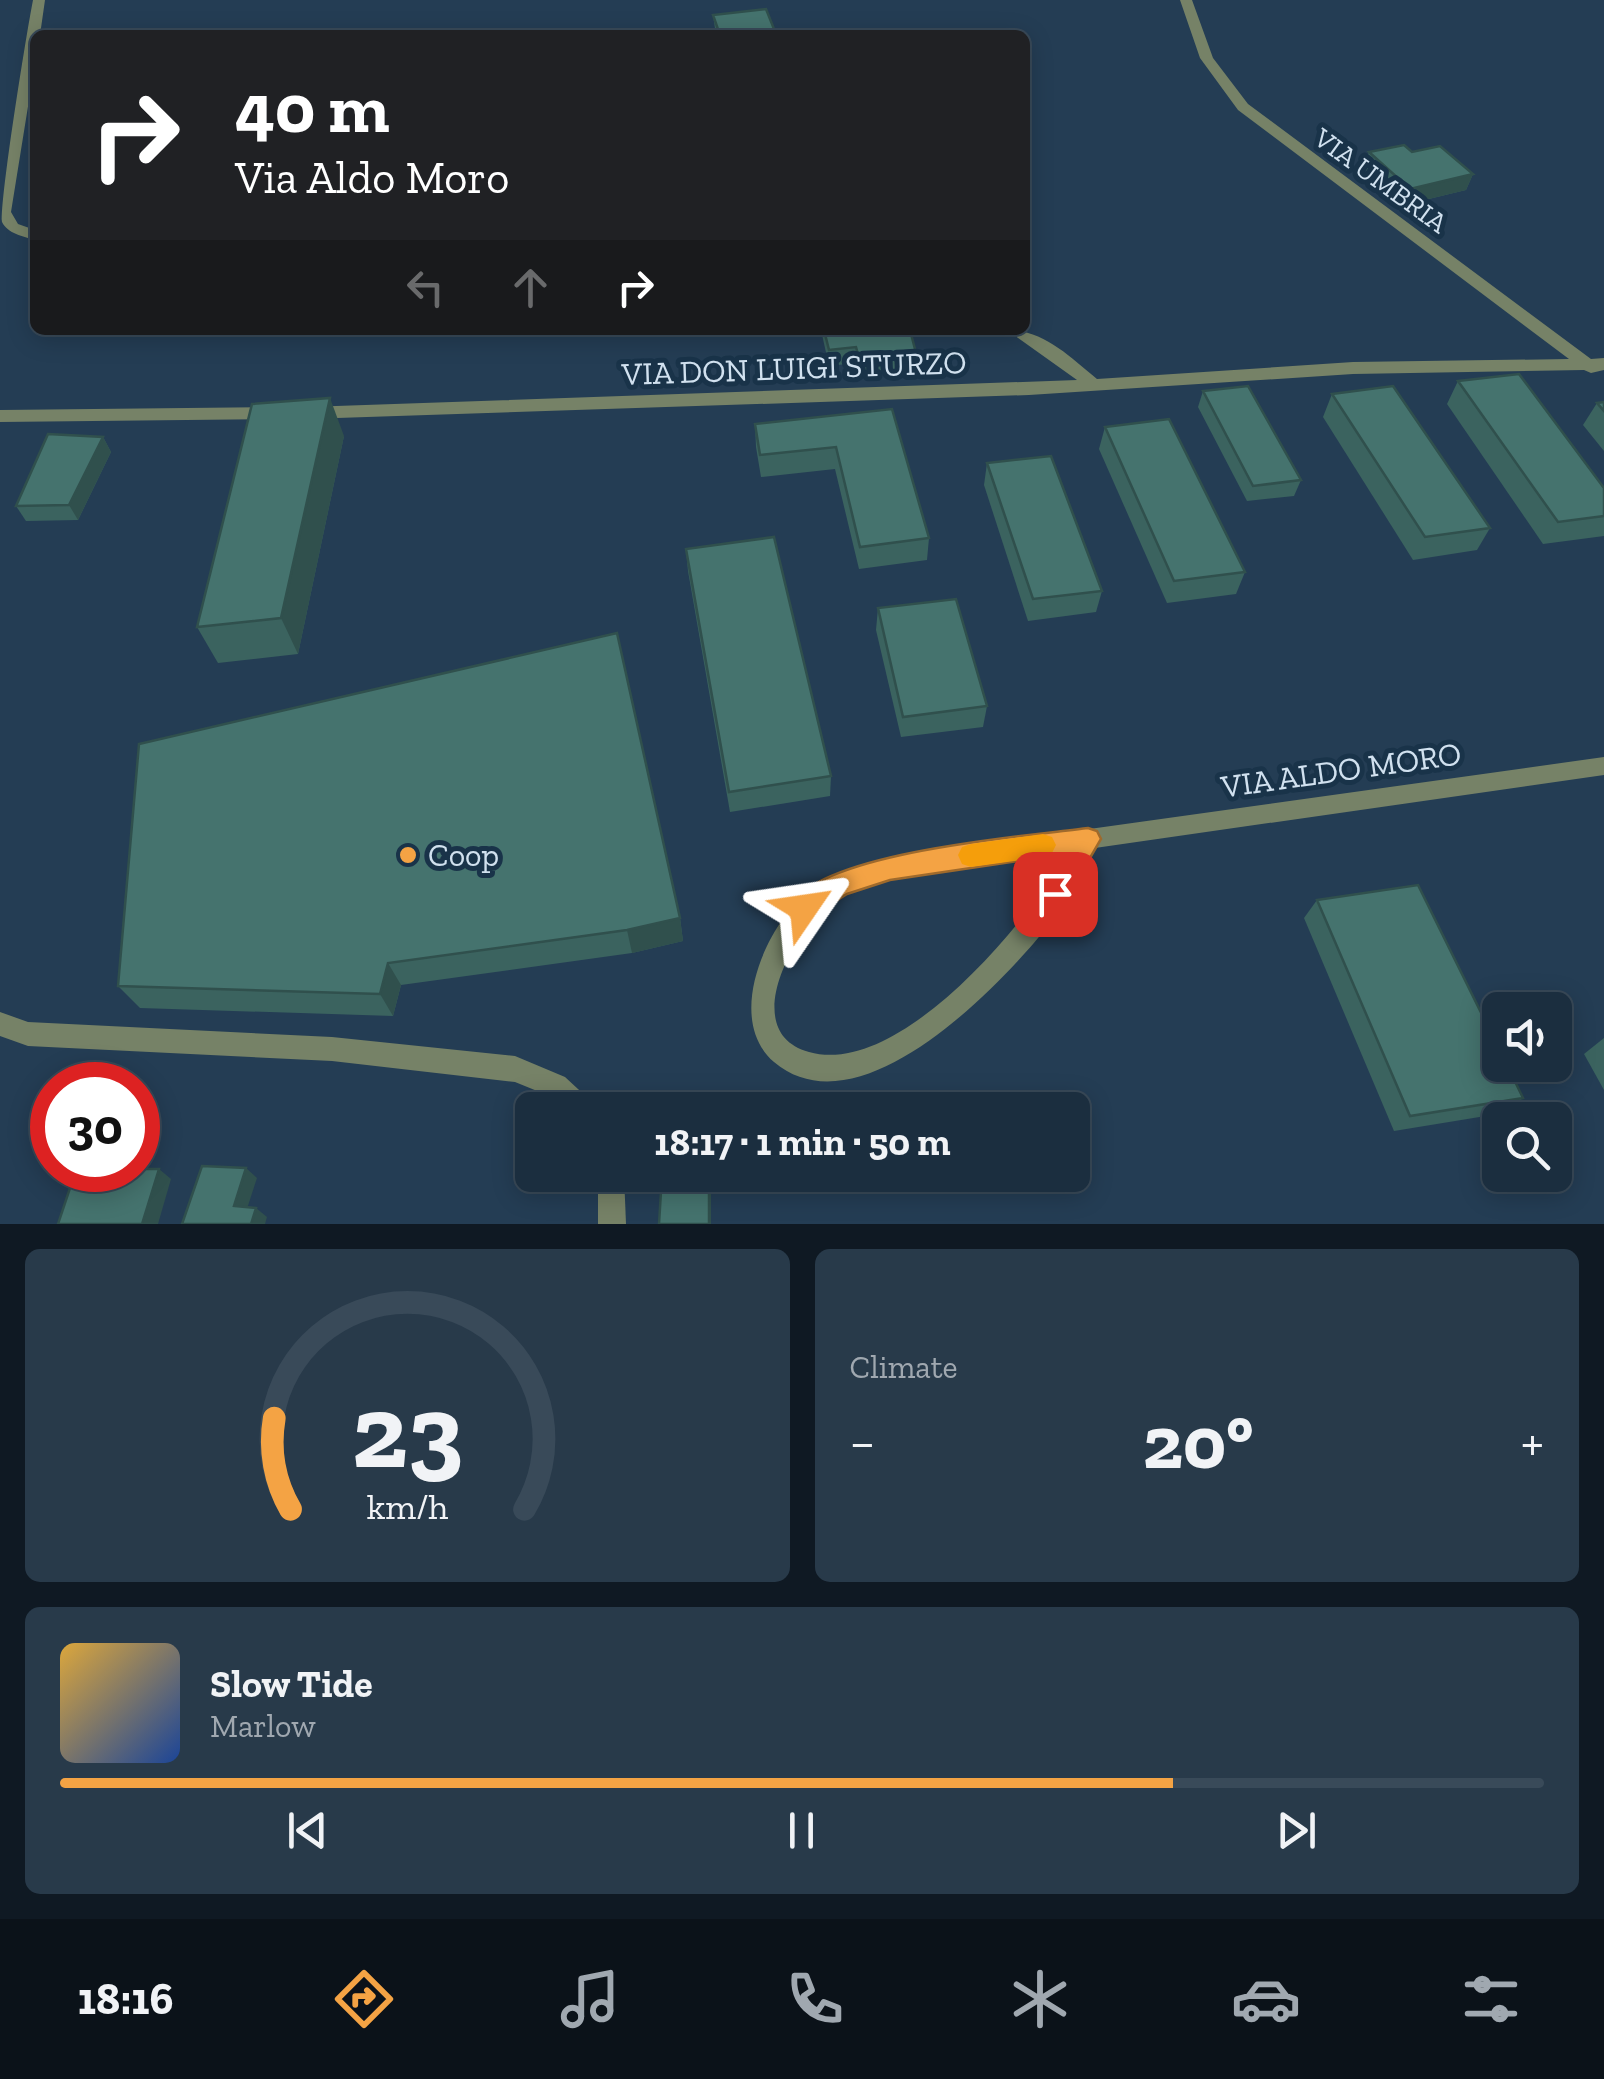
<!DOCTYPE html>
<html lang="en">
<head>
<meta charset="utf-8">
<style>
	body { margin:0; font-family:"Zilla Slab",serif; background:#283a4a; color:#f1f3f6; height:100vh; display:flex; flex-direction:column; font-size:38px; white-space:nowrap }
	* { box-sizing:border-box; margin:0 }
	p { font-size:32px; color:#a0a8b0 }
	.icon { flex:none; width:55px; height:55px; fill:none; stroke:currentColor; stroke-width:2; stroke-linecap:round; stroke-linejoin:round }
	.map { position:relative; height:1224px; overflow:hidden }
	.details { display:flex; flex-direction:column; gap:25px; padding:25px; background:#0f1923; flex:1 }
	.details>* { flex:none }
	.guide { position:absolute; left:30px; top:30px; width:1000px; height:305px; border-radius:15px; box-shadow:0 5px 25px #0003,0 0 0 2px #394a59; background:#202124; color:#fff; overflow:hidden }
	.controls { position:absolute; left:1482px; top:992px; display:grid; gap:20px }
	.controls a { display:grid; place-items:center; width:90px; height:90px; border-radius:15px; background:#1b2e3f; box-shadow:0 5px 25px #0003,0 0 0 2px #394a59; font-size:50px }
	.speed { position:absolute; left:30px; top:1062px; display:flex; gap:20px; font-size:50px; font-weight:700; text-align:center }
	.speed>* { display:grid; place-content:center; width:130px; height:130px; border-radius:50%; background:#1b2e3f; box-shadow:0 5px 25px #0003,0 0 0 2px #394a59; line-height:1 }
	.speed .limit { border:15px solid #d22; background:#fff; color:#111 }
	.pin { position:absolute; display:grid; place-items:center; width:85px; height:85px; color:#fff; margin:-42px; border-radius:20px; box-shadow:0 5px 15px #0006 }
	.me { position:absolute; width:110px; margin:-55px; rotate:58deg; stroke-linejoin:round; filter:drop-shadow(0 0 8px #0008) }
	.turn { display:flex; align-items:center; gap:35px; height:210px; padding:0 40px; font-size:45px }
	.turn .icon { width:130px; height:130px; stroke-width:2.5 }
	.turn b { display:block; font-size:70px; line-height:85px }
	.lanes { display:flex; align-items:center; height:95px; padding:0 40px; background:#0003; justify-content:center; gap:50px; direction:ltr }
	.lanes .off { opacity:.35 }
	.big { font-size:75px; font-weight:700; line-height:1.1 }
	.details .widget { flex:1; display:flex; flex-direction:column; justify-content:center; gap:15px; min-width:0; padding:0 35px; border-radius:15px; background:#283a4a }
	.details .dial { align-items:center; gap:0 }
	.dial svg { height:260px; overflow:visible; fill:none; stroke:#394a59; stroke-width:7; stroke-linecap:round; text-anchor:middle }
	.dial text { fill:#f1f3f6; stroke:none }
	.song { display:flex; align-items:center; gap:30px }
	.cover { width:120px; height:120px; border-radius:15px; background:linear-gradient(135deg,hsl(40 70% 55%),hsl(220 70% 35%)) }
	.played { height:10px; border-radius:5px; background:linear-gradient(90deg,#f4a344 75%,#394a59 75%) }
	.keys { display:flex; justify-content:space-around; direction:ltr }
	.heat { display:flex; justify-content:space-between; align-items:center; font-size:55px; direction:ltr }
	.details .tiles { flex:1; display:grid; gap:25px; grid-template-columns:1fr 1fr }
	.widget:last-child { grid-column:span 2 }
	.trip { position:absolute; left:515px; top:1092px; width:575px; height:100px; border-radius:15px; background:#1b2e3f; box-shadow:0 5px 25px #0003,0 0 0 2px #394a59; font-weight:700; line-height:100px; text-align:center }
	.tab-bar { display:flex; height:160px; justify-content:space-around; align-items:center; background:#0b1219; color:#a0a8b0 }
	.tab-bar .icon { width:70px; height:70px }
	.tab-bar .selected { color:#f4a344 }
	.tab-bar b { font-size:45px; color:#f1f3f6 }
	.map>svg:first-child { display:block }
</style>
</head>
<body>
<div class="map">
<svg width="1604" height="1224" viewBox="0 0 1604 1224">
	<rect width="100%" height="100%" fill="#243d54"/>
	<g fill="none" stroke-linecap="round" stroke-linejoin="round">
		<g fill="#768267" fill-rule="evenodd">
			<polygon points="0,1012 28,1022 332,1037 515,1056 565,1077 591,1101 595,1110 563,1110 547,1095 515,1082 332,1061 28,1046 0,1036"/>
			<polygon points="598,1175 624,1175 626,1224 598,1224"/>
		</g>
		<g fill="#768267" fill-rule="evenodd">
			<path d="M33,0H45L40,35H35V63L11,212L18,224L35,230V240C23,236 8,234 2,222C0,198 26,36 33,0Z"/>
			<path d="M1180,0H1192L1213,58L1248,104L1591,359L1604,358V370L1591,373L1584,370L1353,374L1029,395L307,419L298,413L307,407L1077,380L1007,330C1043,330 1068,355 1097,379L1353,362L1569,359L1238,110L1200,58Z"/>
			<polygon points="278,407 287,413 278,419 0,422 0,410"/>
			<path d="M1604,757V775L1095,848C1080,874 1066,902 1048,926C999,987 859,1134 774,1062C723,1018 768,921 811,889C841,866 882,859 918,853ZM1068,852C1029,920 900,1078 809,1052C733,1031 800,917 843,894C897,867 1006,861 1068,852Z"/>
		</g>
	</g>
	<g fill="#3b635f">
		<polygon points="766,9 776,35 716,35 713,15"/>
		<polygon points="1369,152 1412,152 1473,174 1466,190 1404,205 1363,168"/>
		<polygon points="821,330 910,330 916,353 915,369 858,374 855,363 829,366"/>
		<polygon points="1458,381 1604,488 1604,536 1543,544 1447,404"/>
		<polygon points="1203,391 1301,480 1294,496 1247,501 1198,407"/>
		<polygon points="1332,394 1490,528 1477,550 1413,560 1323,417"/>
		<polygon points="1604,402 1604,451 1583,425 1597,403"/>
		<polygon points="892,409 929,538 927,560 859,569 835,469 761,477 756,447 755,424"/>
		<polygon points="1105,427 1245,572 1236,594 1167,603 1099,449"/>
		<polygon points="344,436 298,654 218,663 197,627"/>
		<polygon points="103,437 111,452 78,520 26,521 16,506"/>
		<polygon points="987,463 1102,591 1096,612 1028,621 984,485"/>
		<polygon points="686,549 831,776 830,796 730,812 688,571"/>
		<polygon points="878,608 987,706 983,727 901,737 876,630"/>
		<polygon points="1317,900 1523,1098 1504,1113 1394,1131 1304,918"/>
		<polygon points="680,918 683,941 632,953 401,985 393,1016 140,1008 118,986"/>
		<polygon points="1604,1038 1604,1090 1584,1054"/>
	</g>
	<g fill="#30504d">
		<polygon points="1473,174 1466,190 1404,205 1410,189"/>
		<polygon points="330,398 344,436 298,654 281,618"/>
		<polygon points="103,437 111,452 78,520 69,505"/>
		<polygon points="680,918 683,941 632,953 627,930"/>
		<polygon points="388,963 401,985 393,1016 380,994"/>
		<polygon points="246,1168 257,1178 245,1215 234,1206"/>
		<polygon points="159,1169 171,1179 158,1224 142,1224"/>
		<rect x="709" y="1175" width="2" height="49"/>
		<polygon points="256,1208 267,1217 265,1224 251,1224"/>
	</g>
	<g fill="#45736e" stroke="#30504d" stroke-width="2.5">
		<polygon points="766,9 776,34 720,35 713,15"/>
		<polygon points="1404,145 1412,152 1440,146 1473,174 1410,189 1369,152"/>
		<polygon points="824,330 910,330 916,353 859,358 856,347 829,350"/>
		<polygon points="1519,374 1604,488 1604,516 1558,522 1458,381"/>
		<polygon points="1248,386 1301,480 1253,486 1203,391"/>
		<polygon points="1393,386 1490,528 1425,537 1332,394"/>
		<polygon points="330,398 281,618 197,627 252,404"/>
		<polygon points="1604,402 1604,411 1597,403"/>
		<polygon points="892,409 929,538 860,547 836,447 760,455 755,424"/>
		<polygon points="1169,419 1245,572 1174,581 1105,427"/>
		<polygon points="48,434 103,437 69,505 16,506"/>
		<polygon points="1051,456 1102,591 1033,599 987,463"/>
		<polygon points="774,537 831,776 729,792 686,549"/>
		<polygon points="956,599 987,706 903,717 878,608"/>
		<polygon points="617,633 680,918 627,930 388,963 380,994 118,986 139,744"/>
		<polygon points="1418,885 1500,1051 1500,1065 1507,1065 1523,1098 1410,1116 1317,900"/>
		<polygon points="202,1166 246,1168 234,1206 256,1208 251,1224 182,1224"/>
		<polygon points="138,1169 159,1169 142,1224 58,1224 76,1170"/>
		<polygon points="662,1175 709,1175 709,1224 659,1224"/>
	</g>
	<path fill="#f4a344" stroke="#9f6a2c" stroke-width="2.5" d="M1088,828L1097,831L1101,839L1064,903L1055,906L1046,903L1042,894L1065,854L890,880L847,894L804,921L794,917L790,908C815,852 1028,836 1088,828Z"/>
	<polygon fill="#f59e0b" points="1043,834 1052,837 1056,845 1052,853 1043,857 971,867 962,864 958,855 962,847 971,844"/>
	<circle fill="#f4a344" stroke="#193349" stroke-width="4" cx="408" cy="855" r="10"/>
	<g text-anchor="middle" stroke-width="10" stroke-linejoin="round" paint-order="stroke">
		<g font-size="28" fill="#d1e1ef" stroke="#193349">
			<text transform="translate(1381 180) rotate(36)" y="10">VIA UMBRIA</text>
		</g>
		<g font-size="32" fill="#d1e1ef" stroke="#193349">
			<text transform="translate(794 368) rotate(-2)" y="11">VIA DON LUIGI STURZO</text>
			<text transform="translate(1341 770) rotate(-8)" y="11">VIA ALDO MORO</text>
		</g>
		<g font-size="32" fill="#d1e1ef" stroke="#193349" text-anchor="start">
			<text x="428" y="866">Coop</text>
		</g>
	</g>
</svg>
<div class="controls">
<a><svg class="icon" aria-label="sound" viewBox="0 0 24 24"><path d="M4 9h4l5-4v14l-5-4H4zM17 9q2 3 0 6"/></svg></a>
<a><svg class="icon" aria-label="search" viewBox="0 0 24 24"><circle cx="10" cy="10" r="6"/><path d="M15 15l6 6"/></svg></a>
</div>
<div class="speed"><div class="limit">30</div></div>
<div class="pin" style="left:1055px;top:894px;background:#d93025"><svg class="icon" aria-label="arrive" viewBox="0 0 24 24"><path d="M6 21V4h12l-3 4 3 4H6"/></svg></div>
<svg class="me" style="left:804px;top:908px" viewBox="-20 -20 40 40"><path d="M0-17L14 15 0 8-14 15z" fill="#f4a344" stroke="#fff" stroke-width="4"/></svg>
<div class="trip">18:17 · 1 min · 50 m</div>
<div class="guide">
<div class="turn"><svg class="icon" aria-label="right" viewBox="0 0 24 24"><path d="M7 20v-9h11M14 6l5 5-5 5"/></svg><div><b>40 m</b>Via Aldo Moro</div></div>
<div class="lanes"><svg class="icon off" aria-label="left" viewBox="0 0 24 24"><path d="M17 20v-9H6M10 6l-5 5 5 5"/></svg><svg class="icon off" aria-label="ahead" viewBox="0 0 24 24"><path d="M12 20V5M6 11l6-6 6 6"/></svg><svg class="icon" aria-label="right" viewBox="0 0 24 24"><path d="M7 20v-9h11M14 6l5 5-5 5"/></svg></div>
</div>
</div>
<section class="details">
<div class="tiles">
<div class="widget dial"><svg viewBox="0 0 100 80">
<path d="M14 69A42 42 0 1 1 86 69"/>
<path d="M14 69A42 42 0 0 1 9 41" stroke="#f4a344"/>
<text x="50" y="56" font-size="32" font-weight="700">23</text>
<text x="50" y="72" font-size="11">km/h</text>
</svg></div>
<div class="widget"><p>Climate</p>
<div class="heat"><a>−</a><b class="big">20°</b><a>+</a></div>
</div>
<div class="widget">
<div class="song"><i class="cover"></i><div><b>Slow Tide</b><p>Marlow</p></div></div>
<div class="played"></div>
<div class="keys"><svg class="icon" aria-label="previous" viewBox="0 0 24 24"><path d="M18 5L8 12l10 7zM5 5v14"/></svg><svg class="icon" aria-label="pause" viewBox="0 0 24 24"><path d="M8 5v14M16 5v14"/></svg><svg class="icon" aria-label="next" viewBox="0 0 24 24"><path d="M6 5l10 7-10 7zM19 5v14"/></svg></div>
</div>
</div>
</section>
<nav class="tab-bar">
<b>18:16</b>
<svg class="icon selected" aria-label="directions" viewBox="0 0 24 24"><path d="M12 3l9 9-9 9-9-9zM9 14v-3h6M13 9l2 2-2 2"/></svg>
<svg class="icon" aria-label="music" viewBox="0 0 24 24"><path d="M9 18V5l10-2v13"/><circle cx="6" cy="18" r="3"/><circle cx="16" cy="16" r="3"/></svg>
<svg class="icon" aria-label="phone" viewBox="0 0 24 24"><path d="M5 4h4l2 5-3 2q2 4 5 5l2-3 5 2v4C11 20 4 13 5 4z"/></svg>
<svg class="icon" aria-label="climate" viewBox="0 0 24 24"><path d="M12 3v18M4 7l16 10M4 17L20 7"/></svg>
<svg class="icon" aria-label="car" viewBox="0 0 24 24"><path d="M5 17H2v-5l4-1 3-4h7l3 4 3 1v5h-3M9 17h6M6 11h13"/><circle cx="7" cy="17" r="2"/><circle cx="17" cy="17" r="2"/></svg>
<svg class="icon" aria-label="filters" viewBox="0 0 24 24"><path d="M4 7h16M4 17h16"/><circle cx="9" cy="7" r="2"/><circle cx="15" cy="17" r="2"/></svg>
</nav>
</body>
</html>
